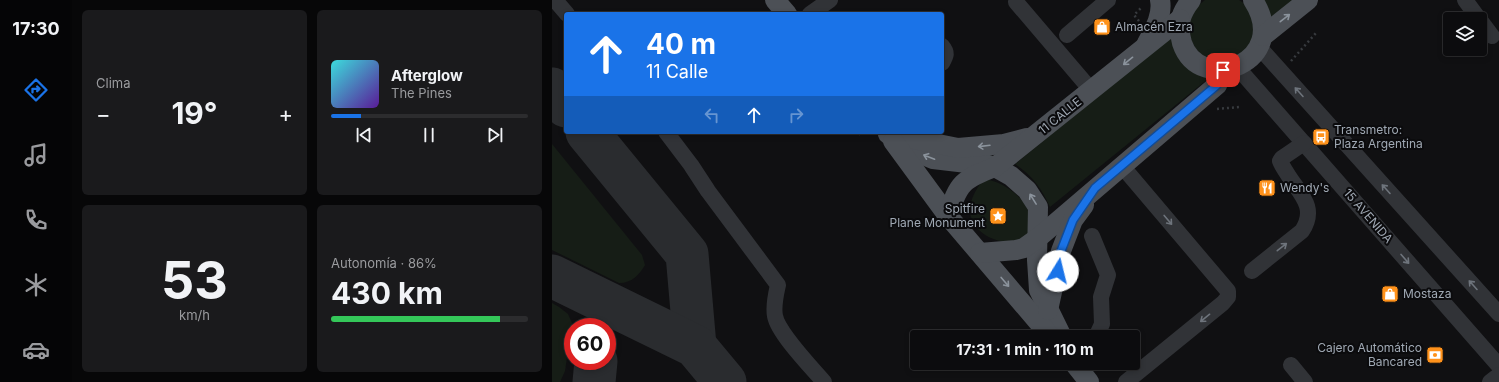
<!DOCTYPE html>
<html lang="es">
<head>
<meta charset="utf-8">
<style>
	body { margin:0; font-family:Inter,sans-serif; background:#1a1a1c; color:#f1f3f6; height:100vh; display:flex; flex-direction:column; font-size:15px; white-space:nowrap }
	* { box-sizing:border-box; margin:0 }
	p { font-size:13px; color:#9a9b9e }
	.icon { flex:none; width:22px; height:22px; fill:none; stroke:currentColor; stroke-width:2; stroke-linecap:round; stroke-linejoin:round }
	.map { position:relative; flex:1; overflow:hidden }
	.panel { display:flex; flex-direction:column; gap:10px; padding:10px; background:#070708; width:480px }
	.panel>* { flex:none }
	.banner { position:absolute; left:12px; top:12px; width:380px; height:122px; border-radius:4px; box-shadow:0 2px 6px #0003,0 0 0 1px #2c2c2e; background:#1a73e8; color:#fff; overflow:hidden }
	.tools { position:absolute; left:891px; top:12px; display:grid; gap:8px }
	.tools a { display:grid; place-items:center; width:44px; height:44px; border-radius:4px; background:#0c0c0e; box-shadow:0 2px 6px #0003,0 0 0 1px #2c2c2e; font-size:20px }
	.speed { position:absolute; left:12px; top:318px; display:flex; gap:8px; font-size:20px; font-weight:700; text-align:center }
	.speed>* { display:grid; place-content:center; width:52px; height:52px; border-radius:50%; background:#0c0c0e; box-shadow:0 2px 6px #0003,0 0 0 1px #2c2c2e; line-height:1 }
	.speed .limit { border:6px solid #d22; background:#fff; color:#111 }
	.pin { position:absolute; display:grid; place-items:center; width:34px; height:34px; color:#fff; margin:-17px; border-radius:8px; box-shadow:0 2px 6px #0006 }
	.me { position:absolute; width:44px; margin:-22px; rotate:9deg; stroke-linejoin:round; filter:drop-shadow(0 0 3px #0008) }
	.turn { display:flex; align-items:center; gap:14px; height:84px; padding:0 16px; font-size:18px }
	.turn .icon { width:52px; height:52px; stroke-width:2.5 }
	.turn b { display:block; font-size:28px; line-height:34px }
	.lanes { display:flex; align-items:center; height:38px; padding:0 16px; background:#0003; justify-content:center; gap:20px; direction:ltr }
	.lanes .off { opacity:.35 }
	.big { font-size:30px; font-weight:700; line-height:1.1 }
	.panel .tile { flex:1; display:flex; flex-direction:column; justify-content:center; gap:6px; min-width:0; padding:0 14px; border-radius:6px; background:#1a1a1c }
	.panel .dial { align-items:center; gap:0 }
	.dial b { font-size:52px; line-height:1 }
	.song { display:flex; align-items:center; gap:12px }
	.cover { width:48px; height:48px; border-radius:6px; background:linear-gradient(135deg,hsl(180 70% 55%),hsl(270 70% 35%)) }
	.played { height:4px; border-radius:2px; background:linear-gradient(90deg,#1a73e8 15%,#2c2c2e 15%) }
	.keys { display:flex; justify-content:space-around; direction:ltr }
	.heat { display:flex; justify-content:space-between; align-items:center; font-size:22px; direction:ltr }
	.charge { height:6px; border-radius:3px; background:linear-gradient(90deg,#34c759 86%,#2c2c2e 0) }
	.panel .tiles { flex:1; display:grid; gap:10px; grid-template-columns:repeat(2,1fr) }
	.trip { position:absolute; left:358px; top:330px; width:230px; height:40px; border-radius:4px; background:#0c0c0e; box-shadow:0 2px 6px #0003,0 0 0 1px #2c2c2e; font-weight:700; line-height:40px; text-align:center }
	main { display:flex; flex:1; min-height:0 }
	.tabs { display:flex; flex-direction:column; width:72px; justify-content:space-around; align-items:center; background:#050506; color:#9a9b9e }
	.tabs .icon { width:28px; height:28px }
	.tabs .selected { color:#1a73e8 }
	.tabs b { font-size:18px; color:#f1f3f6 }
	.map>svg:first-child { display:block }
</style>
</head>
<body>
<main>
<nav class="tabs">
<b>17:30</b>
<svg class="icon selected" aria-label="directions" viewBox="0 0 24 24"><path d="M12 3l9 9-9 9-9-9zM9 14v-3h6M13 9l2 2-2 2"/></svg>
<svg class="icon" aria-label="music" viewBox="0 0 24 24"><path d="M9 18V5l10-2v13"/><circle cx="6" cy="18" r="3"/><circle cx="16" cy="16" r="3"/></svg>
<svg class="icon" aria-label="phone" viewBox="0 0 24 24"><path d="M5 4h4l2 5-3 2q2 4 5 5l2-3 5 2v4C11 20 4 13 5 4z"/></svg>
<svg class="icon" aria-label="climate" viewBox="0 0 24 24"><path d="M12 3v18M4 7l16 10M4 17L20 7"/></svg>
<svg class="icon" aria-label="car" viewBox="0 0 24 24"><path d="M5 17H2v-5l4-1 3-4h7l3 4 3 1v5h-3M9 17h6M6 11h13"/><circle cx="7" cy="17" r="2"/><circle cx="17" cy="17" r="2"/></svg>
</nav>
<section class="panel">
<div class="tiles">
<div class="tile"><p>Clima</p>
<div class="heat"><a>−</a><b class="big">19°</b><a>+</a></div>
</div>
<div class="tile">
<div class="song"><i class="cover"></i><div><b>Afterglow</b><p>The Pines</p></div></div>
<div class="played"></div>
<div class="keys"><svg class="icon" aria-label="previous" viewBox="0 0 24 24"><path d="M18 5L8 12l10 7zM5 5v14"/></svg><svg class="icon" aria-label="pause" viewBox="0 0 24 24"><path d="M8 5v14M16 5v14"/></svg><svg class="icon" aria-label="next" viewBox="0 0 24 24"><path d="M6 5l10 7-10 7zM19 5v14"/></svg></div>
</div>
<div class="tile dial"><b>53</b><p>km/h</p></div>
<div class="tile"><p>Autonomía · 86%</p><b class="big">430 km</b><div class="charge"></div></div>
</div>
</section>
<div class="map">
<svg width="947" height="382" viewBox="0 0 947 382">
	<rect width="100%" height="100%" fill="#101012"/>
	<g fill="#161d16">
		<polygon points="653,0 687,0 693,4 703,22 700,43 684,59 661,61 651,56 643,48 638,37 637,26 640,14 646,6"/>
		<polygon points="708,0 747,0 719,23"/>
		<path d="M620,36L657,78L498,207C490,189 480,175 463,164Z"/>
		<path d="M0,144L90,255L93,265C87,275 80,283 67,283L0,250Z"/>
		<path d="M432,179C450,181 472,196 478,215C479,221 480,227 481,234C474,236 464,242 457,242C440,242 418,230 418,210C418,199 425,187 432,179Z"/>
		<polygon points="0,303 7,307 16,314 20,323 13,371 8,382 0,382"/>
	</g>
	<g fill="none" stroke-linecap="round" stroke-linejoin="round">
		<g stroke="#2a2c2f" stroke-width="43">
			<polyline points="0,89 14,106"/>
			<polyline points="35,132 135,254 143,346"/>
			<polyline points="0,276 143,346 173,382"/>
			<polyline points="42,382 44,361"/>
		</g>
		<g stroke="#373a3e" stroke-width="2.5" stroke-dasharray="2 3" stroke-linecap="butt">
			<polyline points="587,21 582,15 590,7"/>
			<polyline points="739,61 764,33"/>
			<polyline points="665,109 687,107"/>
			<polyline points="303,132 306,135 310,132"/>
		</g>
		<g stroke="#313337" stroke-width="16">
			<polyline points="3,0 15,14"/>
			<polyline points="913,0 927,19"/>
			<polyline points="464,2 539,90"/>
			<polyline points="258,14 278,0"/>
			<polyline points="928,20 940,36"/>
			<polyline points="515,35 556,0"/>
			<path d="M390,46C396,53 394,56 390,63"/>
			<polyline points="707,47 947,314"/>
			<polyline points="685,67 947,366"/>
			<path d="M114,132L139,165L156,191L226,285C224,294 221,306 223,316C226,333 259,367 272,382"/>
			<polyline points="570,166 676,291 676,297 671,303 574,382"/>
			<polyline points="540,236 556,275 549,297 550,324 544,337"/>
			<path d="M700,271L750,231C765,208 749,195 736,175C733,170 730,166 728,161L730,158L752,143"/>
			<polyline points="739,365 753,382"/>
			<polyline points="938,382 947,375"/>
		</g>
		<g stroke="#4c5056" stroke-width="20">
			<polyline points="223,0 235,14"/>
			<path d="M639,0C628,14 625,25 630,43C648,97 741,62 701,0"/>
			<polyline points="711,36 756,0"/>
			<path d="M595,43C602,30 611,15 608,0"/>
			<polyline points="336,134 369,154 381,159 415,163 430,163 443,167 459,176 475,190 486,207 485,260 487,290 510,337"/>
			<polyline points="351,137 406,148 452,144 475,138"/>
			<polyline points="341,141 396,216 499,337"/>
			<path d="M396,216C406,183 411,179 443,167L628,19"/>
			<polyline points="428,253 464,250 472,248 486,238 665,85 671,70"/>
			<polyline points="496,310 509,251 521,220 532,205"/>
			<polyline points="522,363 537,382"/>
		</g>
	</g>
	<defs><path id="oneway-shaft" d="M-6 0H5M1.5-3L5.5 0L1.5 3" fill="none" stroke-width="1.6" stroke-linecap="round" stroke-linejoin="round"/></defs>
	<g stroke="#8b939c">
		<use href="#oneway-shaft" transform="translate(733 18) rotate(-38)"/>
		<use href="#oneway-shaft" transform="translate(576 61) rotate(141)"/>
		<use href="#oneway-shaft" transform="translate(432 146) rotate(173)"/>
		<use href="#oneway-shaft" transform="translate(377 157) rotate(-159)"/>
		<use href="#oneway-shaft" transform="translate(481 199) rotate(-122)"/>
		<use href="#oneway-shaft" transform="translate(453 282) rotate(50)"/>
	</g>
	<g stroke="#6e747c">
		<use href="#oneway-shaft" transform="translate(747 92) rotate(-132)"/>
		<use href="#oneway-shaft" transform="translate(834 189) rotate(-132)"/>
		<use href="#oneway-shaft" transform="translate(616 220) rotate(50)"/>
		<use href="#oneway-shaft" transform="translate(730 247) rotate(-38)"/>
		<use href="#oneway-shaft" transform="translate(853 259) rotate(49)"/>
		<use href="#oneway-shaft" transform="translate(921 285) rotate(-132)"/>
		<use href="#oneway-shaft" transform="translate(653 318) rotate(141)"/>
	</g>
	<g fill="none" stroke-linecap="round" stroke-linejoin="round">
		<defs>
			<polyline id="route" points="506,271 509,251 521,220 543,188 665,85 671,70"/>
		</defs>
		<use href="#route" stroke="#114b97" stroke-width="10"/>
		<use href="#route" stroke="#1a73e8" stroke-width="7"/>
	</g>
	<defs>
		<symbol id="shop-square" viewBox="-11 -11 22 22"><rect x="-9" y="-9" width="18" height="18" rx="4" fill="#ff921b" stroke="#0b0b0d"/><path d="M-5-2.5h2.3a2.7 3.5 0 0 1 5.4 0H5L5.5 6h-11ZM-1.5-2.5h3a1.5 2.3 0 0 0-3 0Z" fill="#fff"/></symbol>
		<symbol id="bus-square" viewBox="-11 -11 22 22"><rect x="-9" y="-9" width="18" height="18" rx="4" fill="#ff921b" stroke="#0b0b0d"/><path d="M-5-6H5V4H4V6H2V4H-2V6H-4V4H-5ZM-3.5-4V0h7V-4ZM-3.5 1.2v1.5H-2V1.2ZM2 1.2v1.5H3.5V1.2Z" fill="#fff"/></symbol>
		<symbol id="restaurant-square" viewBox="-11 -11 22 22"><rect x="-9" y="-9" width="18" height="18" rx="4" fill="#ff921b" stroke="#0b0b0d"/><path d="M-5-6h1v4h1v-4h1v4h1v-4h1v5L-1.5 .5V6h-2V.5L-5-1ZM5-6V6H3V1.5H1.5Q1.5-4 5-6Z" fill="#fff"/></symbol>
		<symbol id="sight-square" viewBox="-11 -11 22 22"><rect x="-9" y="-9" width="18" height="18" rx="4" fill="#ff921b" stroke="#0b0b0d"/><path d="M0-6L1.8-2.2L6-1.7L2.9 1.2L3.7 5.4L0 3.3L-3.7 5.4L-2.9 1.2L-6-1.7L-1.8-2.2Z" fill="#fff"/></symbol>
		<symbol id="bank-square" viewBox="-11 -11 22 22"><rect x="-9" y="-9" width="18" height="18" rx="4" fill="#ff921b" stroke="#0b0b0d"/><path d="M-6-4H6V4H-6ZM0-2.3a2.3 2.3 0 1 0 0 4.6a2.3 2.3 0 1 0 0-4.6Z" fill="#fff"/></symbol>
	</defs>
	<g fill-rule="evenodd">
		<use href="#shop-square" x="540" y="17" width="20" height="20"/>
		<use href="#bus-square" x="759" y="127" width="20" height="20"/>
		<use href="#restaurant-square" x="705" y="178" width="20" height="20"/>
		<use href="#sight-square" x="436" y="206" width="20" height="20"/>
		<use href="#shop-square" x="828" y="284" width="20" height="20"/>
		<use href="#bank-square" x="873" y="345" width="20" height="20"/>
	</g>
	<g text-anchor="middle" stroke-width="4" stroke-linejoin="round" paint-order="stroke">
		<g font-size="12" fill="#a0a9b4" stroke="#0b0b0d" text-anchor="start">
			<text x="563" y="31">Almacén Ezra</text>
			<text x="782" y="134">Transmetro:<tspan x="782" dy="14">Plaza Argentina</tspan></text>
			<text x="728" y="192">Wendy's</text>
			<text x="433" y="213" text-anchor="end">Spitfire<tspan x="433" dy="14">Plane Monument</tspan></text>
			<text x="851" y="298">Mostaza</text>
			<text x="870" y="352" text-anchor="end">Cajero Automático<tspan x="870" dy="14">Bancared</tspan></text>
		</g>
		<g font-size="12" fill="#a0a9b4" stroke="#0b0b0d">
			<text transform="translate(508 116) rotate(-39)" y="4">11 CALLE</text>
			<text transform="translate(816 216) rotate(49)" y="4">15 AVENIDA</text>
		</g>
	</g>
</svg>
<div class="tools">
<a><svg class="icon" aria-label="layers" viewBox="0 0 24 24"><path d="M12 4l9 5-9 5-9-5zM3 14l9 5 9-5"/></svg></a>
</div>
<div class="speed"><div class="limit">60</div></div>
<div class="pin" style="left:671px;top:70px;background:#d93025"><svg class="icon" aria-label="arrive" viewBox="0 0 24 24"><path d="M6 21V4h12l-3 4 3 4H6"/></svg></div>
<svg class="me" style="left:506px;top:271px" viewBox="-20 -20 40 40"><circle r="19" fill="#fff"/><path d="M0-13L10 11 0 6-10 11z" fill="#1a73e8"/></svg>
<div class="trip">17:31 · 1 min · 110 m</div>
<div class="banner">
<div class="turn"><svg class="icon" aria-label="ahead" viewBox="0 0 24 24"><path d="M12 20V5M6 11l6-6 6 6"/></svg><div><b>40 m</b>11 Calle</div></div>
<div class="lanes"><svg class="icon off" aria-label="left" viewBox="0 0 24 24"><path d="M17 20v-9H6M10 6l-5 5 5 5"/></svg><svg class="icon" aria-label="ahead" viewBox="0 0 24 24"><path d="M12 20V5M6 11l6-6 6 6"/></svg><svg class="icon off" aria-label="right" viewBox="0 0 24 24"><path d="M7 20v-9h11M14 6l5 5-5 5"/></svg></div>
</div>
</div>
</main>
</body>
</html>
